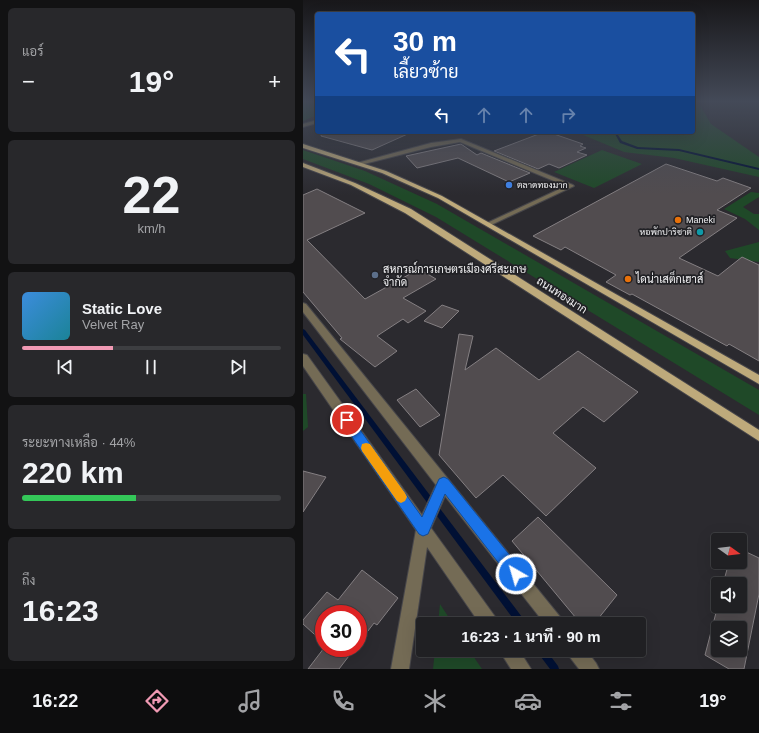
<!DOCTYPE html>
<html lang="th">
<head>
<meta charset="utf-8">
<style>
	body { margin:0; font-family:Arial,Sarabun,sans-serif; background:#28282b; color:#f1f3f6; height:100vh; display:flex; flex-direction:column; font-size:15px; white-space:nowrap }
	* { box-sizing:border-box; margin:0 }
	p { font-size:13px; color:#a2a3a6 }
	.icon { flex:none; width:22px; height:22px; fill:none; stroke:currentColor; stroke-width:2; stroke-linecap:round; stroke-linejoin:round }
	.map { position:relative; flex:1; overflow:hidden }
	.panel { display:flex; flex-direction:column; gap:8px; padding:8px; background:#121213; width:303px }
	.panel>* { flex:none }
	.hud { position:absolute; left:12px; top:12px; width:380px; height:122px; border-radius:4px; box-shadow:0 4px 16px #0002,0 0 0 1px #3d3e41; background:#1a4fa0; color:#fff; overflow:hidden }
	.needle { width:26px; rotate:105deg }
	.tools { position:absolute; left:408px; top:533px; display:grid; gap:8px }
	.tools a { display:grid; place-items:center; width:36px; height:36px; border-radius:4px; background:#202023; box-shadow:0 4px 16px #0002,0 0 0 1px #3d3e41; font-size:20px }
	.speed { position:absolute; left:12px; top:605px; display:flex; gap:8px; font-size:20px; font-weight:700; text-align:center }
	.speed>* { display:grid; place-content:center; width:52px; height:52px; border-radius:50%; background:#202023; box-shadow:0 4px 16px #0002,0 0 0 1px #3d3e41; line-height:1 }
	.speed .limit { border:6px solid #d22; background:#fff; color:#111 }
	.pin { position:absolute; display:grid; place-items:center; width:34px; height:34px; color:#fff; margin:-17px; border:2px solid #fff; border-radius:50%; box-shadow:0 1px 4px #0007 }
	.me { position:absolute; width:44px; margin:-22px; rotate:322deg; stroke-linejoin:round; filter:drop-shadow(0 0 3px #0008) }
	.turn { display:flex; align-items:center; gap:14px; height:84px; padding:0 12px; font-size:18px }
	.turn .icon { width:52px; height:52px; stroke-width:2.5 }
	.turn b { display:block; font-size:28px; line-height:34px }
	.lanes { display:flex; align-items:center; height:38px; padding:0 12px; background:#0003; justify-content:center; gap:20px; direction:ltr }
	.lanes .off { opacity:.35 }
	.big { font-size:30px; font-weight:700; line-height:1.1 }
	.panel .tile { flex:1; display:flex; flex-direction:column; justify-content:center; gap:6px; min-width:0; padding:0 14px; border-radius:6px; background:#28282b }
	.panel .dial { align-items:center; gap:0 }
	.dial b { font-size:52px; line-height:1 }
	.song { display:flex; align-items:center; gap:12px }
	.cover { width:48px; height:48px; border-radius:6px; background:linear-gradient(135deg,hsl(210 70% 55%),hsl(190 70% 35%)) }
	.played { height:4px; border-radius:2px; background:linear-gradient(90deg,#f19ab4 35%,#3d3e41 35%) }
	.keys { display:flex; justify-content:space-around; direction:ltr }
	.heat { display:flex; justify-content:space-between; align-items:center; font-size:22px; direction:ltr }
	.charge { height:6px; border-radius:3px; background:linear-gradient(90deg,#34c759 44%,#3d3e41 0) }
	.trip { position:absolute; left:113px; top:617px; width:230px; height:40px; border-radius:4px; background:#202023; box-shadow:0 4px 16px #0002,0 0 0 1px #3d3e41; font-weight:700; line-height:40px; text-align:center }
	.dock { display:flex; height:64px; justify-content:space-around; align-items:center; background:#0d0d0e; color:#a2a3a6 }
	.dock .icon { width:28px; height:28px }
	.dock .current { color:#f19ab4 }
	.dock b { font-size:18px; color:#f1f3f6 }
	main { display:flex; flex:1; min-height:0 }
	.map>svg:first-child { display:block }
</style>
</head>
<body>
<main>
<section class="panel">
<div class="tile"><p>แอร์</p>
<div class="heat"><a>−</a><b class="big">19°</b><a>+</a></div>
</div>
<div class="tile dial"><b>22</b><p>km/h</p></div>
<div class="tile">
<div class="song"><i class="cover"></i><div><b>Static Love</b><p>Velvet Ray</p></div></div>
<div class="played"></div>
<div class="keys"><svg class="icon" aria-label="previous" viewBox="0 0 24 24"><path d="M18 5L8 12l10 7zM5 5v14"/></svg><svg class="icon" aria-label="pause" viewBox="0 0 24 24"><path d="M8 5v14M16 5v14"/></svg><svg class="icon" aria-label="next" viewBox="0 0 24 24"><path d="M6 5l10 7-10 7zM19 5v14"/></svg></div>
</div>
<div class="tile"><p>ระยะทางเหลือ · 44%</p><b class="big">220 km</b><div class="charge"></div></div>
<div class="tile"><p>ถึง</p><b class="big">16:23</b></div>
</section>
<div class="map">
<svg width="456" height="669" viewBox="0 0 456 669">
	<rect width="100%" height="100%" fill="#2b2a2f"/>
	<g fill="#1f4928">
		<polygon points="0,102 14,102 14,115 0,121"/>
		<polygon points="390,104 397,105 408,124 456,157 456,177 371,158 321,152 273,132 390,132"/>
		<polygon points="0,150 62,171 134,204 456,390 456,415 133,217 66,184 0,159"/>
		<polygon points="299,150 339,164 291,188 251,172"/>
		<polygon points="448,192 456,193 456,197 440,207 451,214 456,214 456,230 442,219 421,209"/>
		<polygon points="456,242 456,262 427,258 422,251"/>
		<polygon points="0,394 3,394 5,427 0,431"/>
		<polygon points="137,604 150,624 135,624"/>
		<polygon points="132,650 166,650 179,669 130,669"/>
	</g>
	<g fill="none" stroke-linecap="round" stroke-linejoin="round">
		<g fill="#001034" fill-rule="evenodd">
			<polygon points="311,132 313,132 319,141 335,147 376,149 456,168 456,170 376,151 334,149 317,143"/>
			<polygon points="0,329 2,330 222,621 223,624 214,624 0,335"/>
			<polygon points="234,650 243,650 255,666 256,669 247,669 235,653"/>
		</g>
	</g>
	<g fill="#514c4f" stroke="#847f82" fill-rule="evenodd">
		<polygon points="19,132 109,132 69,150 18,136"/>
		<polygon points="241,132 245,132 280,144 277,146 283,148 274,152 284,155 256,168 246,164 235,169 191,151"/>
		<polygon points="158,144 174,155 178,153 227,173 206,182 155,158 114,168 103,156"/>
		<polygon points="363,164 414,181 420,178 448,188 414,210 434,218 376,258 415,276 439,257 456,265 456,361 426,344 424,346 329,294 327,295 303,282 313,275 262,247 258,250 230,236"/>
		<polygon points="14,189 62,213 4,240 62,299 116,269 133,279 100,298 123,311 105,323 100,319 74,336 94,351 72,367 37,339 39,338 0,292 0,195"/>
		<polygon points="139,305 156,311 139,328 121,321"/>
		<polygon points="156,334 170,336 162,370 193,348 236,380 275,351 335,392 301,422 280,407 250,433 293,468 243,516 200,475 173,498 136,455"/>
		<polygon points="113,389 137,415 117,427 94,400"/>
		<polygon points="0,471 23,477 0,512"/>
		<polygon points="235,517 314,595 291,624 278,624 209,541"/>
		<path d="M437,549L456,558V594L441,669H426L402,655L415,605L437,606V584H420L426,562H437ZM415,628H437V650H415Z"/>
		<polygon points="59,570 95,598 74,625 71,623 55,644 55,614 21,614 21,643 0,624 0,620 24,592 35,600"/>
		<polygon points="21,648 52,648 36,669 5,669"/>
	</g>
	<g fill="none" stroke-linecap="round" stroke-linejoin="round">
		<defs>
			<g id="lane">
				<polygon points="14,120 14,123 0,127 0,124"/>
				<polygon points="158,139 270,185 271,186 186,226 184,225 184,223 263,186 157,142 128,147 57,165 54,163 128,143"/>
			</g>
			<g id="street">
				<polygon points="0,303 3,304 258,618 260,624 242,624 142,496 128,528 193,618 195,624 177,624 124,547 106,669 88,669 113,530 0,366 0,354 4,355 119,515 133,485 0,312"/>
				<polygon points="196,650 216,650 228,669 208,669"/>
				<polygon points="263,650 283,650 293,663 296,669 276,669 266,656"/>
			</g>
			<g id="primary">
				<polygon points="0,144 83,171 139,196 456,375 456,384 135,198 79,173 0,148"/>
				<polygon points="0,163 52,183 108,209 456,430 456,441 102,213 48,185 0,167"/>
			</g>
		</defs>
		<use href="#lane" stroke="#47464a" stroke-width="2"/>
		<use href="#street" stroke="#47464a" stroke-width="2"/>
		<use href="#primary" stroke="#47464a" stroke-width="2"/>
		<use href="#lane" fill="#746b55" fill-rule="evenodd"/>
		<use href="#street" fill="#746b55" fill-rule="evenodd"/>
		<use href="#primary" fill="#beaa7b" fill-rule="evenodd"/>
	</g>
	<linearGradient id="sky" x2="0" y2="1"><stop stop-color="#18171a"/><stop offset="0.52" stop-color="#444a58"/><stop offset="1" stop-color="#444a58" stop-opacity="0"/></linearGradient>
	<rect width="456" height="195" fill="url(#sky)"/>
	<polygon fill="#1a73e8" stroke="#114b97" points="44,416 48,417 119,517 136,479 141,477 145,479 218,569 220,574 218,579 213,581 208,579 142,494 125,534 120,536 116,534 40,424 39,420 40,417"/>
	<polygon fill="#f59e0b" points="63,443 67,444 102,493 104,497 102,501 98,503 94,501 59,451 58,448 59,444"/>
	<circle fill="#3f7fe0" stroke="#212125" stroke-width="1.5" cx="206" cy="185" r="4"/>
	<g fill="#e8710a" stroke="#212125" stroke-width="1.5">
		<circle cx="375" cy="220" r="4"/>
		<circle cx="325" cy="279" r="4"/>
	</g>
	<circle fill="#0f9aa8" stroke="#212125" stroke-width="1.5" cx="397" cy="232" r="4"/>
	<circle fill="#5c6f8a" stroke="#212125" stroke-width="1.5" cx="72" cy="275" r="4"/>
	<g text-anchor="middle" stroke-width="3.5" stroke-linejoin="round" paint-order="stroke">
		<g font-size="9" fill="#f0f0f2" stroke="#212125" text-anchor="start">
			<text x="214" y="188">ตลาดทองมาก</text>
			<text x="383" y="223">Maneki</text>
			<text x="389" y="235" text-anchor="end">หอพักปาริชาติ</text>
		</g>
		<g font-size="11" fill="#f0f0f2" stroke="#212125" text-anchor="start">
			<text x="80" y="273">สหกรณ์การเกษตรเมืองศรีสะเกษ<tspan x="80" dy="13">จำกัด</tspan></text>
			<text x="333" y="283">ไดน่าเสต็กเฮาส์</text>
		</g>
		<g font-size="11" fill="#f0f0f2" stroke="#212125">
			<text transform="translate(259 295) rotate(33)" y="4">ถนนทองมาก</text>
		</g>
	</g>
</svg>
<div class="tools">
<a><svg class="needle" viewBox="-14 -14 28 28"><path d="M0-13l5 13h-10z" fill="#e53935"/><path d="M0 13l5-13h-10z" fill="#a2a3a6"/></svg></a>
<a><svg class="icon" aria-label="sound" viewBox="0 0 24 24"><path d="M4 9h4l5-4v14l-5-4H4zM17 9q2 3 0 6"/></svg></a>
<a><svg class="icon" aria-label="layers" viewBox="0 0 24 24"><path d="M12 4l9 5-9 5-9-5zM3 14l9 5 9-5"/></svg></a>
</div>
<div class="speed"><div class="limit">30</div></div>
<div class="pin" style="left:44px;top:420px;background:#d93025"><svg class="icon" aria-label="arrive" viewBox="0 0 24 24"><path d="M6 21V4h12l-3 4 3 4H6"/></svg></div>
<svg class="me" style="left:213px;top:574px" viewBox="-20 -20 40 40"><circle r="17" fill="#1a73e8" stroke="#fff" stroke-width="3"/><path d="M0-11L8 9 0 5-8 9z" fill="#fff"/></svg>
<div class="trip">16:23 · 1 นาที · 90 m</div>
<div class="hud">
<div class="turn"><svg class="icon" aria-label="left" viewBox="0 0 24 24"><path d="M17 20v-9H6M10 6l-5 5 5 5"/></svg><div><b>30 m</b>เลี้ยวซ้าย</div></div>
<div class="lanes"><svg class="icon" aria-label="left" viewBox="0 0 24 24"><path d="M17 20v-9H6M10 6l-5 5 5 5"/></svg><svg class="icon off" aria-label="ahead" viewBox="0 0 24 24"><path d="M12 20V5M6 11l6-6 6 6"/></svg><svg class="icon off" aria-label="ahead" viewBox="0 0 24 24"><path d="M12 20V5M6 11l6-6 6 6"/></svg><svg class="icon off" aria-label="right" viewBox="0 0 24 24"><path d="M7 20v-9h11M14 6l5 5-5 5"/></svg></div>
</div>
</div>
</main>
<nav class="dock">
<b>16:22</b>
<svg class="icon current" aria-label="directions" viewBox="0 0 24 24"><path d="M12 3l9 9-9 9-9-9zM9 14v-3h6M13 9l2 2-2 2"/></svg>
<svg class="icon" aria-label="music" viewBox="0 0 24 24"><path d="M9 18V5l10-2v13"/><circle cx="6" cy="18" r="3"/><circle cx="16" cy="16" r="3"/></svg>
<svg class="icon" aria-label="phone" viewBox="0 0 24 24"><path d="M5 4h4l2 5-3 2q2 4 5 5l2-3 5 2v4C11 20 4 13 5 4z"/></svg>
<svg class="icon" aria-label="climate" viewBox="0 0 24 24"><path d="M12 3v18M4 7l16 10M4 17L20 7"/></svg>
<svg class="icon" aria-label="car" viewBox="0 0 24 24"><path d="M5 17H2v-5l4-1 3-4h7l3 4 3 1v5h-3M9 17h6M6 11h13"/><circle cx="7" cy="17" r="2"/><circle cx="17" cy="17" r="2"/></svg>
<svg class="icon" aria-label="filters" viewBox="0 0 24 24"><path d="M4 7h16M4 17h16"/><circle cx="9" cy="7" r="2"/><circle cx="15" cy="17" r="2"/></svg>
<b>19°</b>
</nav>
</body>
</html>
